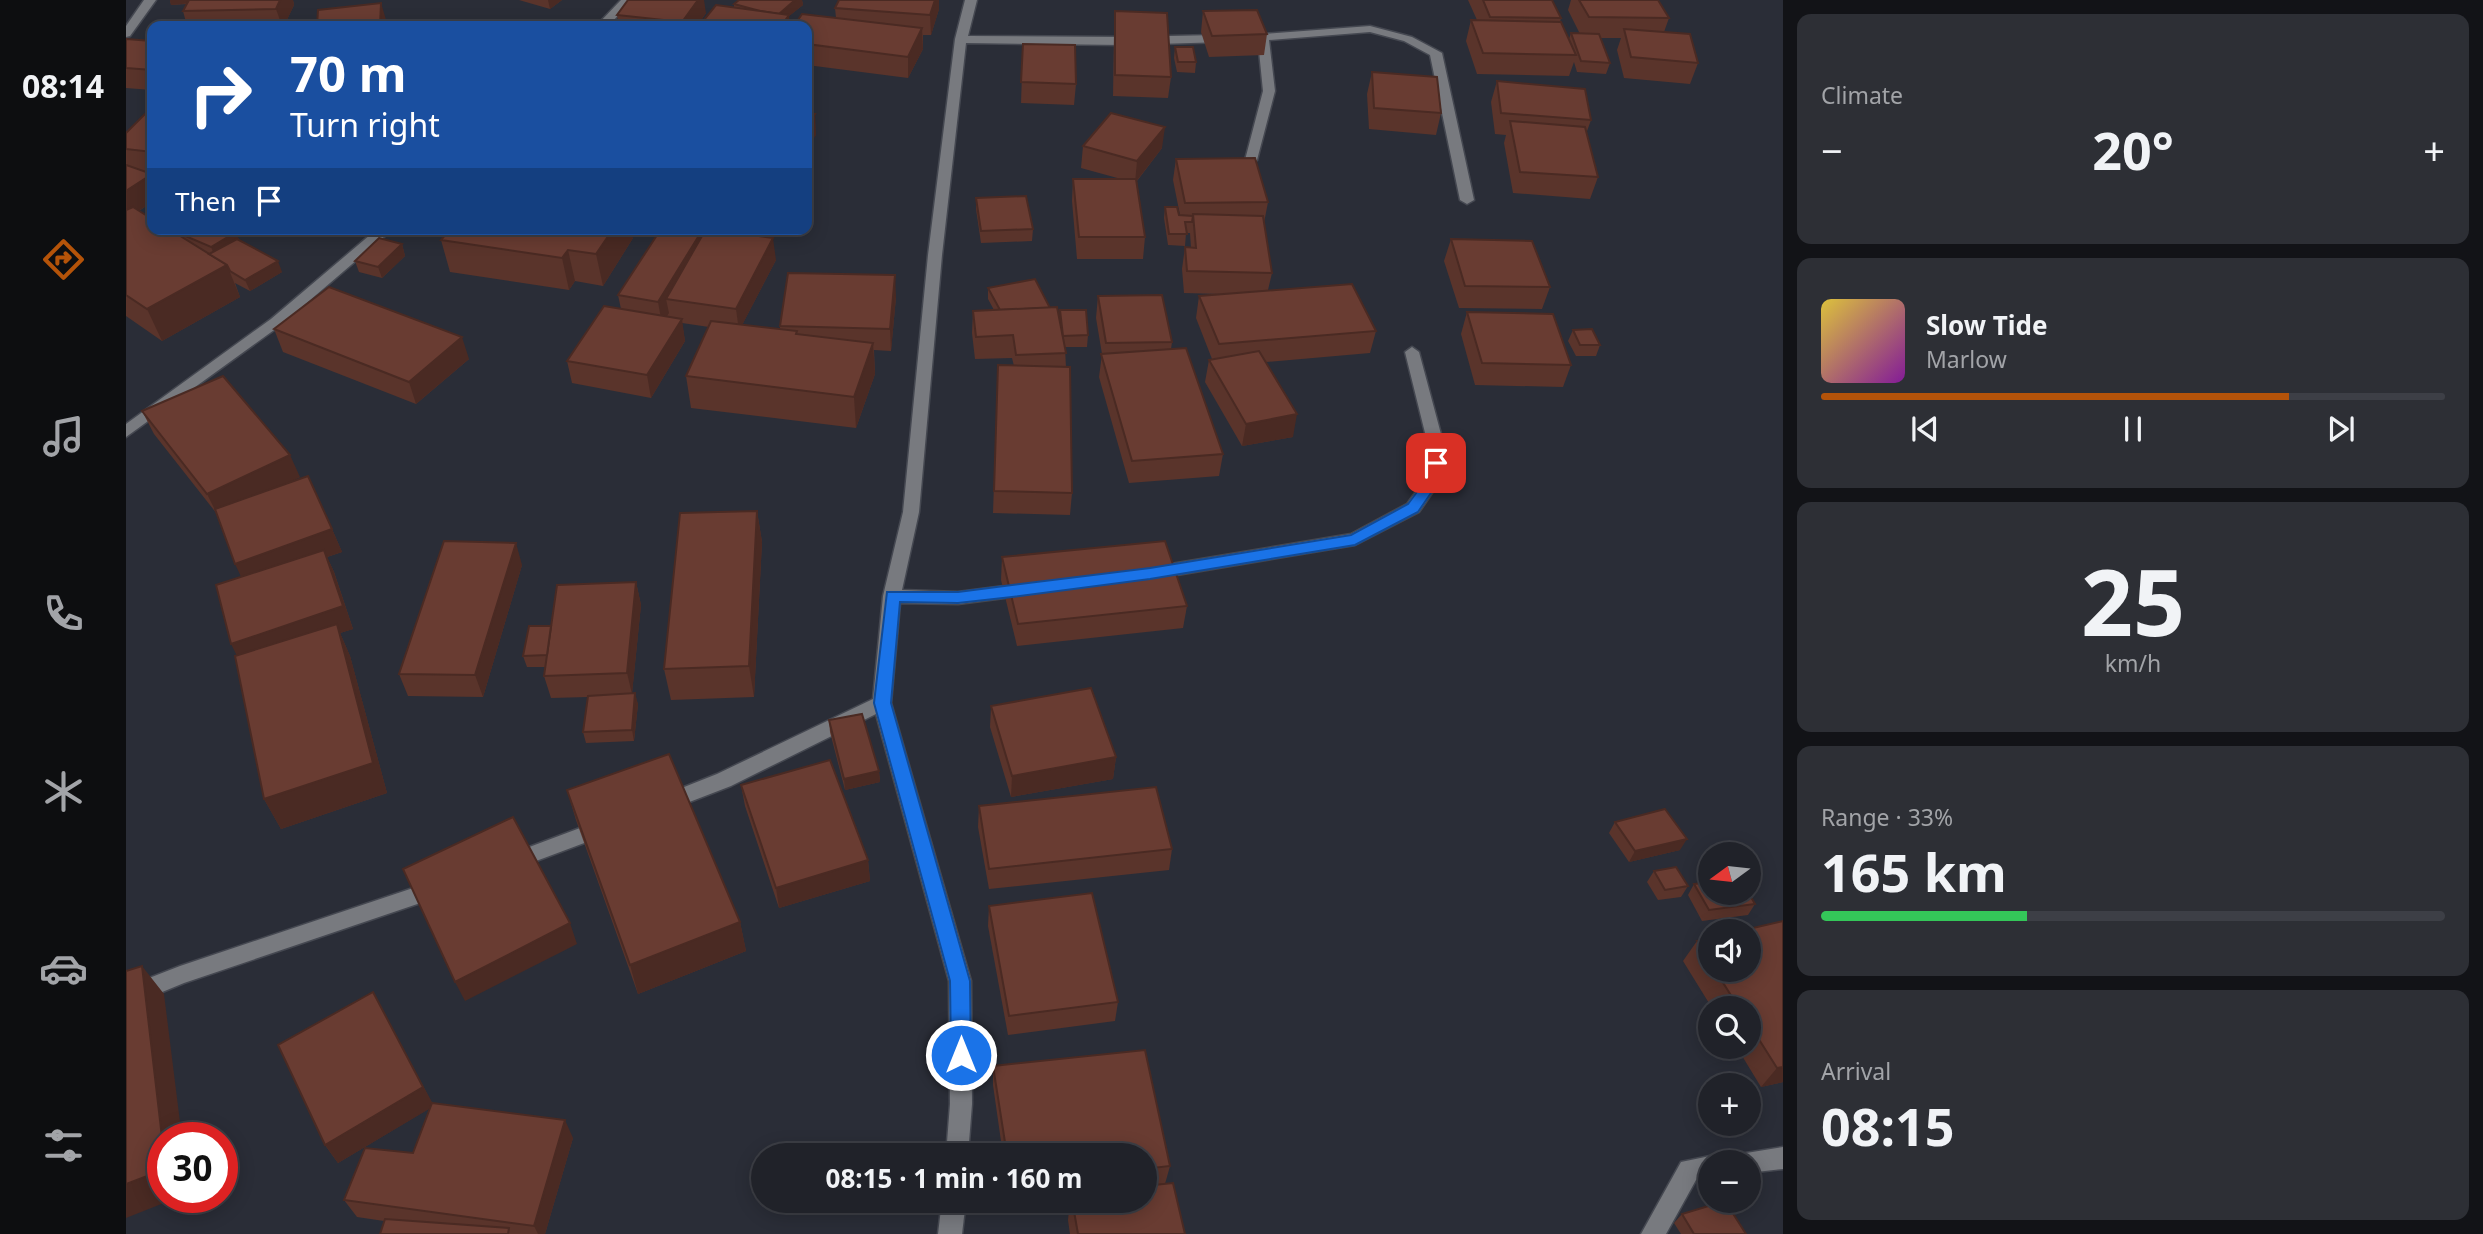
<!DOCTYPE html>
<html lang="en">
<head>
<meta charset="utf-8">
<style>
	body { margin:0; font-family:"Noto Sans",sans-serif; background:#2d2f35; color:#f1f3f6; height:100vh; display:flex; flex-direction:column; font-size:26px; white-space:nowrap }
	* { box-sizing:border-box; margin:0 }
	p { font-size:23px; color:#a2a4a8 }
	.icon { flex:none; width:38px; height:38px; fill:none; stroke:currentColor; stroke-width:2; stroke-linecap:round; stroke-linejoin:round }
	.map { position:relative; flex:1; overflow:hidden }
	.details { display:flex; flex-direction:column; gap:14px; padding:14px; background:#121317; width:700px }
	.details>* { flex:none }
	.guide { position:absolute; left:21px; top:21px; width:665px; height:214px; border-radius:14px; box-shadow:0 4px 18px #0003,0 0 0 2px #3d3f46; background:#1a4fa0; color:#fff; overflow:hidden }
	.needle { width:46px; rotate:255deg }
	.buttons { position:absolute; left:1572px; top:842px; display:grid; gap:14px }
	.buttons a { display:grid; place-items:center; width:63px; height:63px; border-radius:50%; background:#202229; box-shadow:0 4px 18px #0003,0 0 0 2px #3d3f46; font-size:35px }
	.speed { position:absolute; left:21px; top:1122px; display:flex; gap:14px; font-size:35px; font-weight:700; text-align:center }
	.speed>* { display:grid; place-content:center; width:91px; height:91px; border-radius:50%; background:#202229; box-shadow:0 4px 18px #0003,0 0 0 2px #3d3f46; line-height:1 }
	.speed .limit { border:10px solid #d22; background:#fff; color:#111 }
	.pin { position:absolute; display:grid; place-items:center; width:60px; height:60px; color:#fff; margin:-30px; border-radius:14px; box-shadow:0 4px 10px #0006 }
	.me { position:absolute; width:77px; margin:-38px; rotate:0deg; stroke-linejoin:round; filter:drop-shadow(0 0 5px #0008) }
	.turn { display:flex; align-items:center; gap:24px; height:147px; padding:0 28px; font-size:32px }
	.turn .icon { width:91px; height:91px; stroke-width:2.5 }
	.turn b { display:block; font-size:49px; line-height:60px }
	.then { display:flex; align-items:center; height:66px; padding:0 28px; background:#0003; gap:14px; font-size:26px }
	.big { font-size:52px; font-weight:700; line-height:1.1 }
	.details .tile { flex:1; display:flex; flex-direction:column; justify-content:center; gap:10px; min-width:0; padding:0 24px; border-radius:14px; background:#2d2f35 }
	.details .dial { align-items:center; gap:0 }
	.dial b { font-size:91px; line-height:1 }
	.song { display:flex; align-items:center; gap:21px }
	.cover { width:84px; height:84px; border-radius:10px; background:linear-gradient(135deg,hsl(50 70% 55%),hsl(290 70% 35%)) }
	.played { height:7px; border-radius:4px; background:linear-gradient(90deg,#b45309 75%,#3d3f46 75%) }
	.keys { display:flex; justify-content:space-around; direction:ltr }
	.heat { display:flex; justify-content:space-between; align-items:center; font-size:38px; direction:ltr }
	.charge { height:10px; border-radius:5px; background:linear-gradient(90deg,#34c759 33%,#3d3f46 0) }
	.trip { position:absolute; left:625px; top:1143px; width:406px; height:70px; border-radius:35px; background:#202229; box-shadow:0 4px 18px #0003,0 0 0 2px #3d3f46; font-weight:700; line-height:70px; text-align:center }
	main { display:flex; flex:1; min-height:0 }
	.tabs { display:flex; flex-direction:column; width:126px; justify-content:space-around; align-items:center; background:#0d0e10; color:#a2a4a8 }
	.tabs .icon { width:49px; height:49px }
	.tabs .current { color:#b45309 }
	.tabs b { font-size:32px; color:#f1f3f6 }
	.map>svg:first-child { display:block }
</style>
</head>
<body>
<main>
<nav class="tabs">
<b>08:14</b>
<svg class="icon current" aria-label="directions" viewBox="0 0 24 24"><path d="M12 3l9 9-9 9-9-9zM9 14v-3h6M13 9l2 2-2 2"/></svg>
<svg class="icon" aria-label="music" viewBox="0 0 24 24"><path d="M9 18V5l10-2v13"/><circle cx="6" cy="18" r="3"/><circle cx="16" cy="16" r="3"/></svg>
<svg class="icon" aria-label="phone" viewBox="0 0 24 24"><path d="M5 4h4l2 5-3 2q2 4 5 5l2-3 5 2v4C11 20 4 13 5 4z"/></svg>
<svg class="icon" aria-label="climate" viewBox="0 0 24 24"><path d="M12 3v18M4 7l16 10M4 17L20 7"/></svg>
<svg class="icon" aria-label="car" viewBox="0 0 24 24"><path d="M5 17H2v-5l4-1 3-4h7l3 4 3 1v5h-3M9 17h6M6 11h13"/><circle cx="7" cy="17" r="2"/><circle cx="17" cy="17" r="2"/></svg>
<svg class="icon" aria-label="filters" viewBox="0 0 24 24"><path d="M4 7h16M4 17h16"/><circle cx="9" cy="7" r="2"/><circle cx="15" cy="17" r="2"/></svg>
</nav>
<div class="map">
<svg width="1657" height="1234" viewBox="0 0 1657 1234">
	<rect width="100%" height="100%" fill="#2a2d37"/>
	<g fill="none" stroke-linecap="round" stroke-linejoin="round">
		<defs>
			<g id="minor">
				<polygon points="18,0 30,0 4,36 0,37 0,26"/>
				<polygon points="495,0 507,0 482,26 470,26"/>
				<polygon points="839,0 851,0 842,36 998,37 1137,34 1244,26 1286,37 1316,53 1348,200 1341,204 1334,200 1304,55 1278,41 1244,32 1143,40 1149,91 1131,160 1125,164 1119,160 1137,91 1132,41 998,45 840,43 816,255 793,512 776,590 832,592 902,583 908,585 911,589 908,593 902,595 832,604 774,603 765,703 845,981 846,1104 842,1155 820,1155 824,1104 823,981 750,714 605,786 540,811 533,809 530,803 533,797 591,774 747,699 757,596 777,512 802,255 829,39"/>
				<polygon points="251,229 267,229 155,325 0,437 0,424 145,319"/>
				<polygon points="1286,347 1293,352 1319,449 1317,477 1293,512 1229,545 1027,579 1021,577 1018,573 1027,567 1225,534 1281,504 1301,476 1303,449 1279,352"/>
				<polygon points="478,819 485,821 488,827 485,833 386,870 379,868 376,862 379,856"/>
				<polygon points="311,880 318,883 321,889 318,895 58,983 0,1007 0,987 54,966"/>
				<polygon points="1657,1147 1657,1169 1622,1173 1622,1162 1610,1162 1614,1154"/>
				<polygon points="1584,1156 1593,1162 1584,1162 1584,1178 1570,1180 1540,1234 1515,1234 1555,1162"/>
				<polygon points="816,1200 840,1200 836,1234 812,1234"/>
			</g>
		</defs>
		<use href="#minor" stroke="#454851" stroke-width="3"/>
		<use href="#minor" fill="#787a7f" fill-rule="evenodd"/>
	</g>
	<g fill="#5a342b">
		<polygon points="44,0 167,0 168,5 158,26 61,26 57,11 61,4 45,5"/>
		<polygon points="393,0 436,0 424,9"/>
		<polygon points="613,0 676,0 677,5 663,16 608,7 608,4"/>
		<polygon points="713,0 813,0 813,9 805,35 797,35 797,49 782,78 681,65 681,26 710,18 709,8"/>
		<polygon points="1342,0 1426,0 1435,18 1434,22 1443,39 1445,33 1454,34 1442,10 1445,0 1532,0 1543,18 1538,32 1572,63 1564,84 1498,78 1491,50 1495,38 1474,38 1484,63 1480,74 1451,72 1448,62 1443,76 1351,74 1340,41 1345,20 1351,20"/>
		<polygon points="989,11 1045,77 1042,98 987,96 988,32"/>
		<polygon points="1077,11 1141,34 1138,55 1083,57 1075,32"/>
		<polygon points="580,13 571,26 493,26 491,15"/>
		<polygon points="0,39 26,41 26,90 0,88"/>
		<polygon points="897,44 950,84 948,105 895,103"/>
		<polygon points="1049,47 1070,62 1069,73 1051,72 1048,58"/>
		<polygon points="1246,72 1315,113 1310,135 1243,129 1241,94"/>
		<polygon points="1371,81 1465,120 1460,134 1472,177 1464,199 1387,193 1378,143 1380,135 1369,134 1365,102"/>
		<polygon points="26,112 26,173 21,172 26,174 26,202 13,211 51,234 50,232 110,232 113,240 156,272 124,291 109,283 114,297 36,341 0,316 0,133"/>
		<polygon points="957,146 1036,148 1011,181 1019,237 1017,259 951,259 946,201 947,179 995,179 955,168"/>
		<polygon points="1050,159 1142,202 1138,223 1146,273 1142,290 1250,331 1244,353 1140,362 1167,437 1116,446 1079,382 1083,360 1086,359 1070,318 1073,296 1095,294 1058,293 1056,269 1059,247 1065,248 1064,233 1060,233 1059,246 1042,245 1038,218 1039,207 1054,215 1047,180"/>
		<polygon points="850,198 907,229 906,241 855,243 850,209"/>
		<polygon points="591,229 633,229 630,234"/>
		<polygon points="507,238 477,286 449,281 443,290 324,272 315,240"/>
		<polygon points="1325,239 1424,287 1416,309 1333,308 1318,261"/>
		<polygon points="276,244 279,256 256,278 233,272 229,261"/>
		<polygon points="650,260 616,325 654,329 654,326 770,297 765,351 748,350 749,374 730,428 565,408 560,376 583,327 556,323 559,341 525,398 446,383 441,361 495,309 492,295"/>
		<polygon points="862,288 924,308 933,318 934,310 962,335 961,347 939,347 946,493 944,515 867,513 872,365 888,366 886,358 849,359 846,333 847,311 868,310 862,299"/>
		<polygon points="972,296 1046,342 1045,349 1097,454 1093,476 1003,483 973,377 976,354 970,318"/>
		<polygon points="1341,312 1445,365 1437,387 1349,385 1335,334"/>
		<polygon points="148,329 343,359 290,404 157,352"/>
		<polygon points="1447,330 1474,345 1470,356 1450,356 1442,341"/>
		<polygon points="16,411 174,477 157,485 206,529 216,552 201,557 208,572 227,629 214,633 224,656 261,793 155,829 138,799 111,655 115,576 91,514 28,434"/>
		<polygon points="631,511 636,542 628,697 545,700 538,669"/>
		<polygon points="876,557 1061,606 1057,628 891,646 875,580"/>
		<polygon points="396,565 357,697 282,696 273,674"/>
		<polygon points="510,582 515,605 506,693 512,704 508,741 460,743 457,732 462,697 425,698 418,676 419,667 401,667 397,656 425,626"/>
		<polygon points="865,706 990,757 987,779 885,797 864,727"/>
		<polygon points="703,720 753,771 754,782 719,790 704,732"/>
		<polygon points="615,785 742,860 744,881 653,908 619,806"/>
		<polygon points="441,790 614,922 620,951 512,994 450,820"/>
		<polygon points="853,806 1046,849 1043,870 863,889 852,827"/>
		<polygon points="1489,822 1554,850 1503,862 1483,833"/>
		<polygon points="1528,871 1562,886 1555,897 1532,900 1521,882"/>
		<polygon points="1568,884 1629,904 1622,915 1576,921 1562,895"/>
		<polygon points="863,906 992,1002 989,1021 882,1035 862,926"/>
		<polygon points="1657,921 1657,1082 1635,1087 1610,1046 1622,1046 1622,1008 1586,1008 1557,961 1571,941 1584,938 1584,970 1622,970"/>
		<polygon points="247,992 306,1103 447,1138 419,1234 254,1234 258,1221 231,1217 218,1200 287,1153 304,1108 212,1163 199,1145"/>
		<polygon points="867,1066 1044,1166 1039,1184 1059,1234 944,1234 942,1220 944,1200 1018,1200 1018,1155 877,1155 867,1085"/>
		<polygon points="1556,1214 1620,1234 1555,1234 1548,1223"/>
	</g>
	<g fill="#4a2a23">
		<polygon points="44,0 97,0 45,5"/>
		<polygon points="154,0 167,0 168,5 158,26 156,26 150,9"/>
		<polygon points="422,0 436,0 424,9"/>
		<polygon points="572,0 578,0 580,13 571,26 557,26 556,22"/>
		<polygon points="669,0 676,0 677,5 663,16 664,26 655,26 651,15"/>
		<polygon points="809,0 813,0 813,9 805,35 804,15"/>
		<polygon points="255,3 261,23 261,26 254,26"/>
		<polygon points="796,28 797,49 782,78 782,57"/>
		<polygon points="689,114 690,135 681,149 681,125"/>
		<polygon points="1039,127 1036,148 1009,183 1011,161"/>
		<polygon points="26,174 26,202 2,218 0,213 0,191"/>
		<polygon points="487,229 506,229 507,238 477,286 470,254"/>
		<polygon points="577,229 584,229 540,299 543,313 536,324 532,302"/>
		<polygon points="110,232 114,243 90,259 85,247"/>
		<polygon points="647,238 650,260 613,331 610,309"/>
		<polygon points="276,244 279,256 256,278 252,267"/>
		<polygon points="442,250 449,281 443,290 436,258"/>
		<polygon points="152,261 156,272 124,291 119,280"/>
		<polygon points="101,265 114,297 36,341 21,309"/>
		<polygon points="769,275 770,297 765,351 764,329"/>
		<polygon points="556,319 559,341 525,398 521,375"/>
		<polygon points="336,337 343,359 290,404 283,382"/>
		<polygon points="747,343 749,374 730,428 728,397"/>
		<polygon points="1171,414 1167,437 1116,446 1120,424"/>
		<polygon points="164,455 174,477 92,516 81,494"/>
		<polygon points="631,511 636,542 628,697 623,666"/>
		<polygon points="206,529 216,552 201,557 208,572 227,629 214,633 224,656 261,793 155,829 138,799 116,666 105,644 120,587 109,564"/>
		<polygon points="390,543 396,565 357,697 349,675"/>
		<polygon points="510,582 515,605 506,694 501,673"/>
		<polygon points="509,693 512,704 508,741 506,730"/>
		<polygon points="990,757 987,779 885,797 886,776"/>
		<polygon points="753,771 754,782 719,790 718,779"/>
		<polygon points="1561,839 1554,850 1503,862 1509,851"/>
		<polygon points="742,860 744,881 653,908 650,888"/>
		<polygon points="614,922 620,951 512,994 504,965"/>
		<polygon points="444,923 451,944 339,1001 329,982"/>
		<polygon points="16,966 38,994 56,1138 37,1138 37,1146"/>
		<polygon points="247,992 308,1106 212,1163 199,1145"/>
		<polygon points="1657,1067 1657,1082 1635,1087 1651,1068"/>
		<polygon points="439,1120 447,1138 419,1234 412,1234 408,1226"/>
		<polygon points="37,1170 37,1197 53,1197 0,1218 0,1184"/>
	</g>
	<g fill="#693c32" stroke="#4a2a23" stroke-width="2">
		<polygon points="63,0 154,0 150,9 57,11"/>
		<polygon points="502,0 572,0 556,22 491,15"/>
		<polygon points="613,0 669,0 653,14 634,11 608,4"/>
		<polygon points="713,0 809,0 804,15 709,8"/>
		<polygon points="1357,0 1426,0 1435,18 1364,17"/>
		<polygon points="1453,0 1532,0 1543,18 1463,17"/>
		<polygon points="255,3 254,26 191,26 192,10"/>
		<polygon points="590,5 663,15 655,26 573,26"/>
		<polygon points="1131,10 1141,34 1086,36 1077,11"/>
		<polygon points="989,11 1041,13 1045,77 989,75"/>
		<polygon points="676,14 796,28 782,57 681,44 681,26 668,26"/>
		<polygon points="1345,20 1435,22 1450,55 1357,53"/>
		<polygon points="65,24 81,26 61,26"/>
		<polygon points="1498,29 1564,34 1572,63 1505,57"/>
		<polygon points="1445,33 1473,34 1484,63 1455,61"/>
		<polygon points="0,39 26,41 26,70 0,68"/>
		<polygon points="897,44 949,45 950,84 895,82"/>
		<polygon points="1049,47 1067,47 1070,62 1052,62"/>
		<polygon points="1246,72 1311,77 1315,113 1248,108"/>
		<polygon points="1371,81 1459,89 1465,120 1375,113"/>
		<polygon points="21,112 26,112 26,152 0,149 0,133"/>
		<polygon points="681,113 689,114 681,125"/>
		<polygon points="985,113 1039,127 1011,161 957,146"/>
		<polygon points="1384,121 1459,127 1472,177 1394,172"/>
		<polygon points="1129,158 1142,202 1059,203 1050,159"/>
		<polygon points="0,165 26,174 0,191"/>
		<polygon points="947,179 1010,179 1019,237 953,237"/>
		<polygon points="900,196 907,229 855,231 850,198"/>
		<polygon points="7,207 26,219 26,229 43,229 101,265 21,309 0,295 0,210"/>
		<polygon points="1039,207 1051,207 1053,215 1067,216 1066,222 1059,222 1061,234 1043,234"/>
		<polygon points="1067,214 1137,216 1146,273 1061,271 1059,247 1070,248"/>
		<polygon points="54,229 104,229 110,232 85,247 50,232"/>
		<polygon points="324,229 487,229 470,254 442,250 436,258 315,240"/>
		<polygon points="535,229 577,229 532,302 492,295"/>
		<polygon points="580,229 647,238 610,309 540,299"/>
		<polygon points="253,238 276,244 252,267 229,261"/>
		<polygon points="111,239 152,261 119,280 104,271 101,265 83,254"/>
		<polygon points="1325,239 1406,241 1424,287 1339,286"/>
		<polygon points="662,273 769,275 764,329 654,326"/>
		<polygon points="909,279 924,308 874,310 862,288"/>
		<polygon points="1226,284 1250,331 1093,344 1073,296"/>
		<polygon points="203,287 336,337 283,382 148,329"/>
		<polygon points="1036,295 1046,342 980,343 972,296"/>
		<polygon points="478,306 556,319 521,375 441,361"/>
		<polygon points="931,307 940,353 890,355 887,335 850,337 847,311"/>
		<polygon points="934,310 960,310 962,335 937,336"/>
		<polygon points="1341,312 1427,314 1445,365 1356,363"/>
		<polygon points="585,321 671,331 670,334 747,343 728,397 560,376"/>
		<polygon points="1466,329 1474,345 1454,345 1447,330"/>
		<polygon points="1060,348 1097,454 1006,461 975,354"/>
		<polygon points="1133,351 1171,414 1120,424 1083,360"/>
		<polygon points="872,365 944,367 946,493 868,491"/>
		<polygon points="97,376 164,455 81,494 16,411"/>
		<polygon points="182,476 206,529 109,564 89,509"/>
		<polygon points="631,511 623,666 538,669 554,513"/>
		<polygon points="318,541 390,543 349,675 273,674"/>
		<polygon points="1039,541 1061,606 892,624 876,557"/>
		<polygon points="198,550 217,606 105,644 90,585"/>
		<polygon points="510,582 501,673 418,676 431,585"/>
		<polygon points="211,624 247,763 138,799 109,656"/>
		<polygon points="403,626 425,626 421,655 397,656"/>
		<polygon points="965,688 990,757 886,776 865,706"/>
		<polygon points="509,693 506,730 457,732 462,696"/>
		<polygon points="736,714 753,771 718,779 703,720"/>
		<polygon points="543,754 614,922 504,965 441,790"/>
		<polygon points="704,760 742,860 650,888 615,785"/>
		<polygon points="1030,787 1046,849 863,869 853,806"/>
		<polygon points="1539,809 1561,839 1509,851 1489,822"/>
		<polygon points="387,817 444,923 329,982 277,869"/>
		<polygon points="1550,867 1562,886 1539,890 1528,871"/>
		<polygon points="1584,882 1584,892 1622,892 1629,904 1583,910 1568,884"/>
		<polygon points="966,893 992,1002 883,1016 863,906"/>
		<polygon points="1657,921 1657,1067 1651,1068 1622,1022 1622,1008 1613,1008 1589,970 1622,970 1622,931 1614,931"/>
		<polygon points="1584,938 1584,961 1571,941"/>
		<polygon points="16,966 37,1146 37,1170 0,1184 0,971"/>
		<polygon points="247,992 297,1087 199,1145 152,1045"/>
		<polygon points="1019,1050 1044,1166 1018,1169 1018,1155 881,1155 867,1066"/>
		<polygon points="306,1103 439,1120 408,1226 218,1200 239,1148 287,1153"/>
		<polygon points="1047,1183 1059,1234 952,1234 946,1200 1018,1200 1018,1186"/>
		<polygon points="1599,1201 1620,1234 1568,1234 1556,1214"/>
		<polygon points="259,1219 383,1228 382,1234 254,1234"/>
	</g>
	<polygon fill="#1a73e8" stroke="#114b97" stroke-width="2" points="1310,458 1317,463 1316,477 1292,512 1229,545 1024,579 886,597 832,603 774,602 765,703 844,981 845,1055 842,1061 835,1064 828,1061 825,1055 824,981 748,703 761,592 832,592 886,585 1024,568 1225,535 1282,504 1302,477 1302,463"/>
</svg>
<div class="buttons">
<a><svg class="needle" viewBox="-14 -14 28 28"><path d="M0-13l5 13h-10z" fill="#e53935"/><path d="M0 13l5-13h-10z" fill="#a2a4a8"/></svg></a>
<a><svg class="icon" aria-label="sound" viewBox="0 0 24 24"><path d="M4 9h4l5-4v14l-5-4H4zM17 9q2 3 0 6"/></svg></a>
<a><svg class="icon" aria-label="search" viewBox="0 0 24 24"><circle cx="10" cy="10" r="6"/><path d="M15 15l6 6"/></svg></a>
<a>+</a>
<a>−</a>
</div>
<div class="speed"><div class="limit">30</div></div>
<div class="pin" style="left:1310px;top:463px;background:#d93025"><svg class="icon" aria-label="arrive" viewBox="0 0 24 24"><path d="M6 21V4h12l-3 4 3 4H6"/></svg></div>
<svg class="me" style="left:835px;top:1055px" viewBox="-20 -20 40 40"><circle r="17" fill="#1a73e8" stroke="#fff" stroke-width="3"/><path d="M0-11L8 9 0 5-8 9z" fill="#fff"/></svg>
<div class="trip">08:15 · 1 min · 160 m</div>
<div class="guide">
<div class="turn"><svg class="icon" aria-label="right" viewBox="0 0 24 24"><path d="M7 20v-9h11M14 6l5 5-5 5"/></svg><div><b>70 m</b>Turn right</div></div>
<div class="then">Then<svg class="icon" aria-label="arrive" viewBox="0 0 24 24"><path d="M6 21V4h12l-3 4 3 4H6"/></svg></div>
</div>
</div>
<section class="details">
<div class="tile"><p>Climate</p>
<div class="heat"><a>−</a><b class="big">20°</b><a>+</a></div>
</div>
<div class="tile">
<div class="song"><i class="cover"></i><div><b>Slow Tide</b><p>Marlow</p></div></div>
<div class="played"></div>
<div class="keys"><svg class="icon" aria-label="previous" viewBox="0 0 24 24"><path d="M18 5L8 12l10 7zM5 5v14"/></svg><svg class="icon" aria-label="pause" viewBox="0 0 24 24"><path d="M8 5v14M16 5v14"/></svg><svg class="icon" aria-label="next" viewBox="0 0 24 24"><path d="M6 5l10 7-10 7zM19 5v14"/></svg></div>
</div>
<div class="tile dial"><b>25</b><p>km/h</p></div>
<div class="tile"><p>Range · 33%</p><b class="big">165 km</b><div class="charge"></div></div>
<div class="tile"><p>Arrival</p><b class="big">08:15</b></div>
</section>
</main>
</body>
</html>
